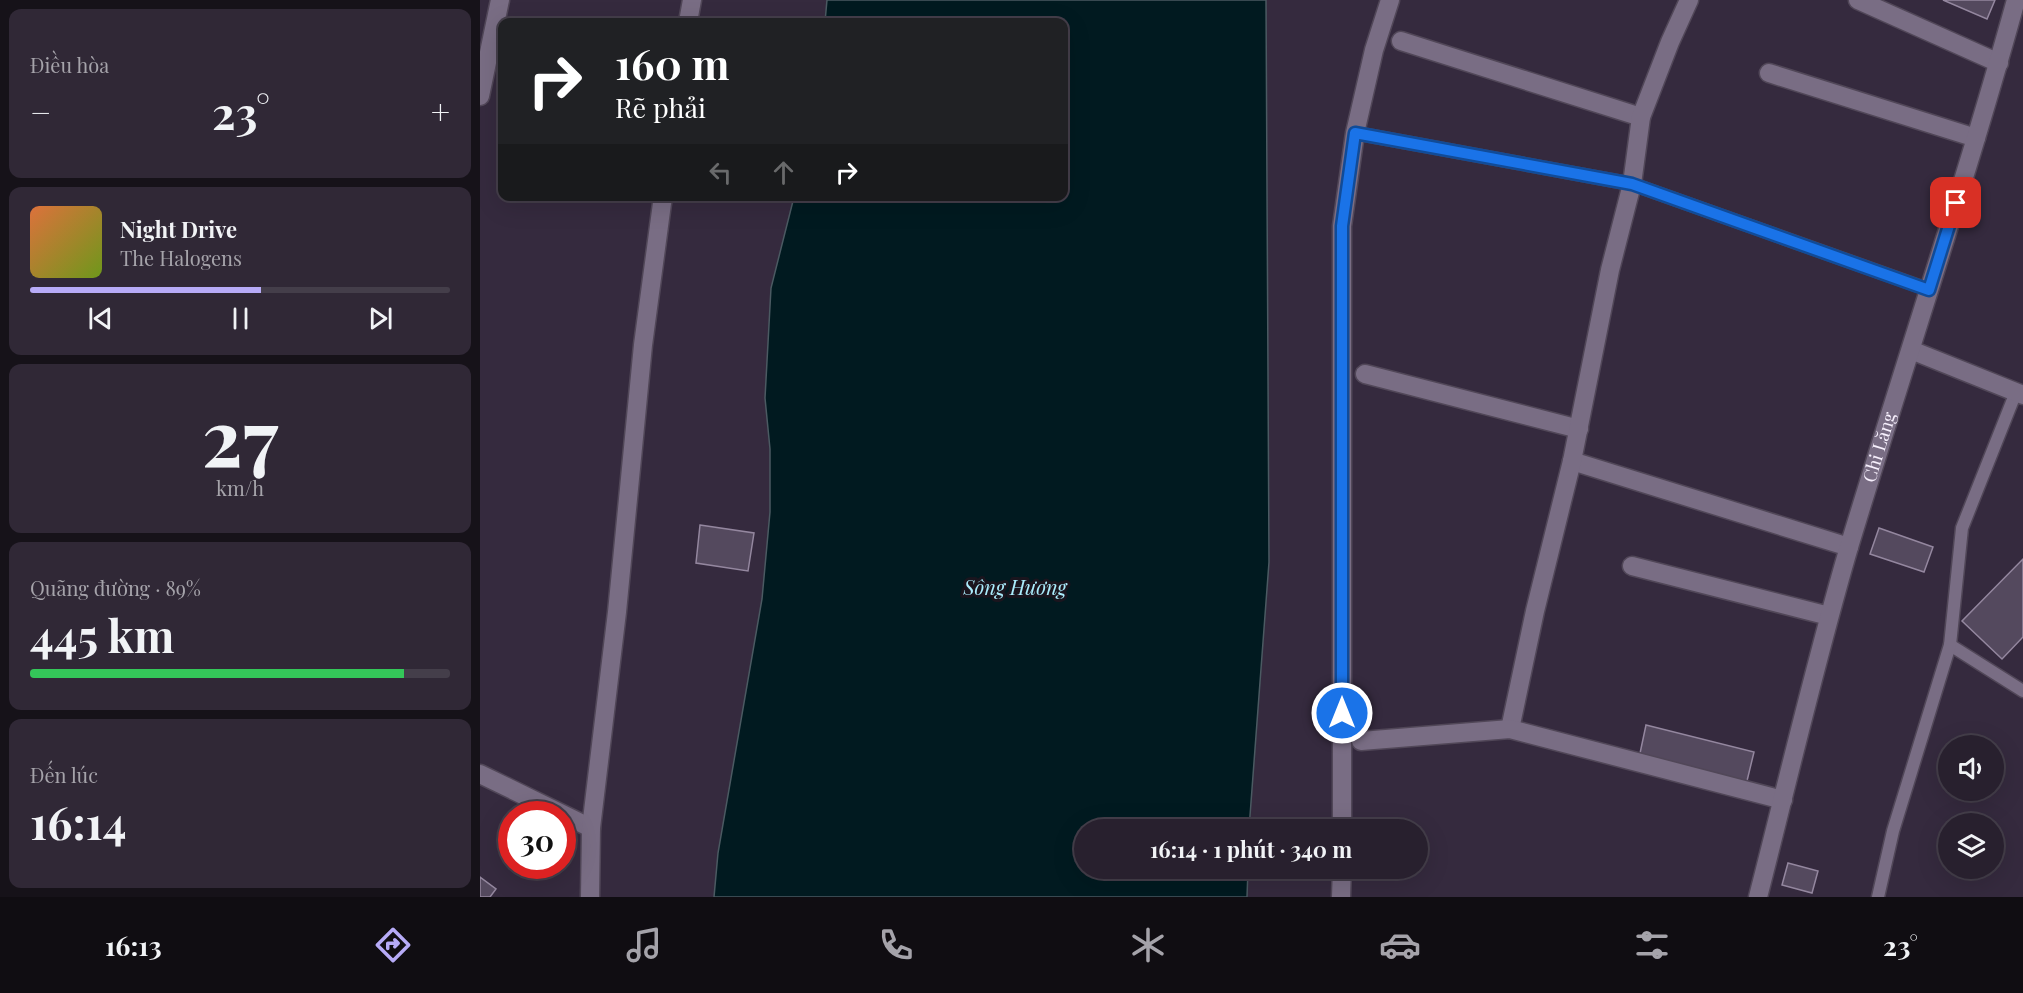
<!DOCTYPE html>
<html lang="vi">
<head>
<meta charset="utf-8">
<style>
	body { margin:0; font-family:"Playfair Display",serif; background:#302836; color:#f1f3f6; height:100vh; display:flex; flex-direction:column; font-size:22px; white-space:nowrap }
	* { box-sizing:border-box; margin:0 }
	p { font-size:20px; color:#a5a3aa }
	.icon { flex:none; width:33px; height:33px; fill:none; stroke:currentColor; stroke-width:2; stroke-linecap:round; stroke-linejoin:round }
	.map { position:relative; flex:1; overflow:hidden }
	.panel { display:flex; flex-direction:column; gap:9px; padding:9px; background:#161219; width:480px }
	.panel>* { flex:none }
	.top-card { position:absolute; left:18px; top:18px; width:570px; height:183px; border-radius:12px; box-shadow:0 6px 24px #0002,0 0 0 2px #443e4a; background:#202124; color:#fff; overflow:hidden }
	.controls { position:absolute; left:1458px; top:735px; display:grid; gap:12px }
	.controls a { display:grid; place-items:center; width:66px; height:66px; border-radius:50%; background:#28202e; box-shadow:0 6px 24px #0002,0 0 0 2px #443e4a; font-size:30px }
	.speed { position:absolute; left:18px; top:801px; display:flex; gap:12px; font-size:30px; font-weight:700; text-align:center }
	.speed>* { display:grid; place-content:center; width:78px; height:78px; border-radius:50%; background:#28202e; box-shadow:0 6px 24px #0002,0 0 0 2px #443e4a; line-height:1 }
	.speed .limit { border:9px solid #d22; background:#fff; color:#111 }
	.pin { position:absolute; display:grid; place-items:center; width:51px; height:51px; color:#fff; margin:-26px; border-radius:12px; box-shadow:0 3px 9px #0006 }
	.me { position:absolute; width:66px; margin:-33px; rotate:0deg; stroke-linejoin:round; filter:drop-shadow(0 0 4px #0008) }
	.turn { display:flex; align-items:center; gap:21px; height:126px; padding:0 18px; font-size:27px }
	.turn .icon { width:78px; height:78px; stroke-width:2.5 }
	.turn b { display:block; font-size:42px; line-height:51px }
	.lanes { display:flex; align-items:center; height:57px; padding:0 18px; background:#0003; justify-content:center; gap:30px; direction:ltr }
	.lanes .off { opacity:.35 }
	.big { font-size:45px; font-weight:700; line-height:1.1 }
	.panel .widget { flex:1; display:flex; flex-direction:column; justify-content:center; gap:9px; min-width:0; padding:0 21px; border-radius:12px; background:#302836 }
	.panel .dial { align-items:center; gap:0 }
	.dial b { font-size:78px; line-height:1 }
	.song { display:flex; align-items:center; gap:18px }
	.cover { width:72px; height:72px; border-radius:9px; background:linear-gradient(135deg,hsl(20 70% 55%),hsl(80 70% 35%)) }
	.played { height:6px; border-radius:3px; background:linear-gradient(90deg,#b7abf7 55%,#443e4a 55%) }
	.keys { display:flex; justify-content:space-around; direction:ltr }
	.heat { display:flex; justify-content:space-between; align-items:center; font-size:33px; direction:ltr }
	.charge { height:9px; border-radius:4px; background:linear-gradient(90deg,#34c759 89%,#443e4a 0) }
	.trip { position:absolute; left:594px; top:819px; width:354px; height:60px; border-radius:30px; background:#28202e; box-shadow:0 6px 24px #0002,0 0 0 2px #443e4a; font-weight:700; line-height:60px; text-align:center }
	.menu { display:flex; height:96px; justify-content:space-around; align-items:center; background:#100d12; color:#a5a3aa }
	.menu .icon { width:42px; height:42px }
	.menu .on { color:#b7abf7 }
	.menu b { font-size:27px; color:#f1f3f6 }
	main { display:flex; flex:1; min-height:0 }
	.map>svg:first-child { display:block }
</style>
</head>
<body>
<main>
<section class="panel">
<div class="widget"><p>Điều hòa</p>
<div class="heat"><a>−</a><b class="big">23°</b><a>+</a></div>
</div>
<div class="widget">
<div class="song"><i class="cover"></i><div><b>Night Drive</b><p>The Halogens</p></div></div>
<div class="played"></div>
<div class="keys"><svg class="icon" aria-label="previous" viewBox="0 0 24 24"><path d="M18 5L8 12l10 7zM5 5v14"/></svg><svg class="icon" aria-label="pause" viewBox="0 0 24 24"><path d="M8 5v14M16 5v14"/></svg><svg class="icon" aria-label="next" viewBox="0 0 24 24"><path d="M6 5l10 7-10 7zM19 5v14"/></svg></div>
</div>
<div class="widget dial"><b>27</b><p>km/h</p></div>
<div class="widget"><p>Quãng đường · 89%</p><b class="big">445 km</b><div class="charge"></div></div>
<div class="widget"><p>Đến lúc</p><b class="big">16:14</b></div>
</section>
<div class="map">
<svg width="1543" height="897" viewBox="0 0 1543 897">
	<rect width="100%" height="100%" fill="#352a3e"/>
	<polygon fill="#011a20" stroke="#4b5a62" stroke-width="1.5" points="347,0 786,0 789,562 769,829 604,830 604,868 768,869 767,897 234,897 238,853 282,599 290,512 290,449 285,398 291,288 314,197 584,196 584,22 345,22"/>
	<g fill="#54495e" stroke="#94879f" stroke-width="1.5">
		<polygon points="1463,0 1515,0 1507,19"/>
		<polygon points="220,525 274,533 268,571 216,563"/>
		<polygon points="1399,528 1453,547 1444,572 1390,554"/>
		<polygon points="1543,559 1543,637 1522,659 1482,621"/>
		<polygon points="1166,725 1274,752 1266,785 1159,758"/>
		<polygon points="1308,863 1338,871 1332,893 1302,885"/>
		<polygon points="0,877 16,889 10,897 0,897"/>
	</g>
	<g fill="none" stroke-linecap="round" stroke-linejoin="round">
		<defs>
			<g id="lane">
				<polyline points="875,133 1152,184 1450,290"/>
				<polyline points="1470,645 1543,691"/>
				<polyline points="1398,897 1413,831 1470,645 1482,528 1536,392"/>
			</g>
			<g id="street">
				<polyline points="1378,0 1519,63"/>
				<polyline points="208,22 212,0"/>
				<polyline points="921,41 1161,117"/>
				<polyline points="1289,73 1496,138"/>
				<polyline points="0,96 20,0"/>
				<polyline points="1431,350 1543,395"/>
				<polyline points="885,374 1099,429"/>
				<polyline points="1092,461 1369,547"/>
				<polyline points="1152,566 1349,616"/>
				<polyline points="1030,729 1055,611 1092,461 1130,270 1152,184 1161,117 1190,42 1209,0"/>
				<polyline points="881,741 1030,729 1303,800"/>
				<polyline points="0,774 111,828"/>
				<polyline points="862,830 862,226 875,133 894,50 910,0"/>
				<polyline points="110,897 111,828 137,612 163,345 183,196"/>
				<polyline points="861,897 862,868"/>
			</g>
			<g id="secondary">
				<path id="s1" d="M1278,897C1308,780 1335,663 1369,547C1424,365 1485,184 1536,0"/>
			</g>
		</defs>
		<use href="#lane" stroke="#514758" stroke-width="15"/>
		<use href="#street" stroke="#514758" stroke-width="21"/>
		<use href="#secondary" stroke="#514758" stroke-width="21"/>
		<use href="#lane" stroke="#796d84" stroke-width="12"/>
		<use href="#street" stroke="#796d84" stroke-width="18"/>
		<use href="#secondary" stroke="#796d84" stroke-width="18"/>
	</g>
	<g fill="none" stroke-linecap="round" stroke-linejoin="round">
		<defs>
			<polyline id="route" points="862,713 862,226 875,133 1152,184 1449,290 1476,203"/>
		</defs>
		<use href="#route" stroke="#114b97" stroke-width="15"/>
		<use href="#route" stroke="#1a73e8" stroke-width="10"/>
	</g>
	<g text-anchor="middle" stroke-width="6" stroke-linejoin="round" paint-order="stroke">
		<g font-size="18" fill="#f7f0fd" stroke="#1a151e">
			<text dy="6" stroke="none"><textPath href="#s1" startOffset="466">Chi Lăng</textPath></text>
		</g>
		<g font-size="20" font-style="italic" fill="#abedfd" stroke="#1a151e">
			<text x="535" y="595">Sông Hương</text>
		</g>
	</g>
</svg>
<div class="controls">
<a><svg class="icon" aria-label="sound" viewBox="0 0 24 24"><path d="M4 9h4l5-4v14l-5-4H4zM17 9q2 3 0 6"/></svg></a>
<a><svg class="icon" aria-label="layers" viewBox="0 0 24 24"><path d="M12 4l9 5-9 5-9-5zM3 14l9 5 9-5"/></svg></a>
</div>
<div class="speed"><div class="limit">30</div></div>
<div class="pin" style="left:1476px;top:203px;background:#d93025"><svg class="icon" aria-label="arrive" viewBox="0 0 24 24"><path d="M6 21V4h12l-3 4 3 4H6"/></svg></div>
<svg class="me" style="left:862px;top:713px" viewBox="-20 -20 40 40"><circle r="17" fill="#1a73e8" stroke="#fff" stroke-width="3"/><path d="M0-11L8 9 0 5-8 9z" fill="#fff"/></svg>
<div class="trip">16:14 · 1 phút · 340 m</div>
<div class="top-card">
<div class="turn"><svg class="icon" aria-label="right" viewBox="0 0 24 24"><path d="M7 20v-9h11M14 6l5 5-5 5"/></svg><div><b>160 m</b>Rẽ phải</div></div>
<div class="lanes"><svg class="icon off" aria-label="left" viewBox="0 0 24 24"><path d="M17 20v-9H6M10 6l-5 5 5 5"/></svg><svg class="icon off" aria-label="ahead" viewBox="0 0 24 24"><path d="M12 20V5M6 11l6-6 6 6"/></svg><svg class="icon" aria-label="right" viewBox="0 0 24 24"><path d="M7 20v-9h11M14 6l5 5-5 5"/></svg></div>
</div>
</div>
</main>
<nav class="menu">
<b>16:13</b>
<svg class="icon on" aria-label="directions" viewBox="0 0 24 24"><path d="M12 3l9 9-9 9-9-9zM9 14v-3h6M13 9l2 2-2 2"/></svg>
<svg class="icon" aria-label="music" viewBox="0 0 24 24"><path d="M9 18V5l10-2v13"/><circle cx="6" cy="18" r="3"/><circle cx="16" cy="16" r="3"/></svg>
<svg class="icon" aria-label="phone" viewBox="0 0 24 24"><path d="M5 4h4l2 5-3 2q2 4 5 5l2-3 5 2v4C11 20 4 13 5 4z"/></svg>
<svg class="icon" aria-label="climate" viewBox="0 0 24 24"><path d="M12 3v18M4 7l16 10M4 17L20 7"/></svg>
<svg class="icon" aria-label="car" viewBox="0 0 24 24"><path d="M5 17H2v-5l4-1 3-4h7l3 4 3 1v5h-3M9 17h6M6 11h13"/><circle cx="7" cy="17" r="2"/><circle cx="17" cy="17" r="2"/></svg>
<svg class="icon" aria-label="filters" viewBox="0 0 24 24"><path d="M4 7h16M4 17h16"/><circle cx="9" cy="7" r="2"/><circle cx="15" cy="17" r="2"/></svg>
<b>23°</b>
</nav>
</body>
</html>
